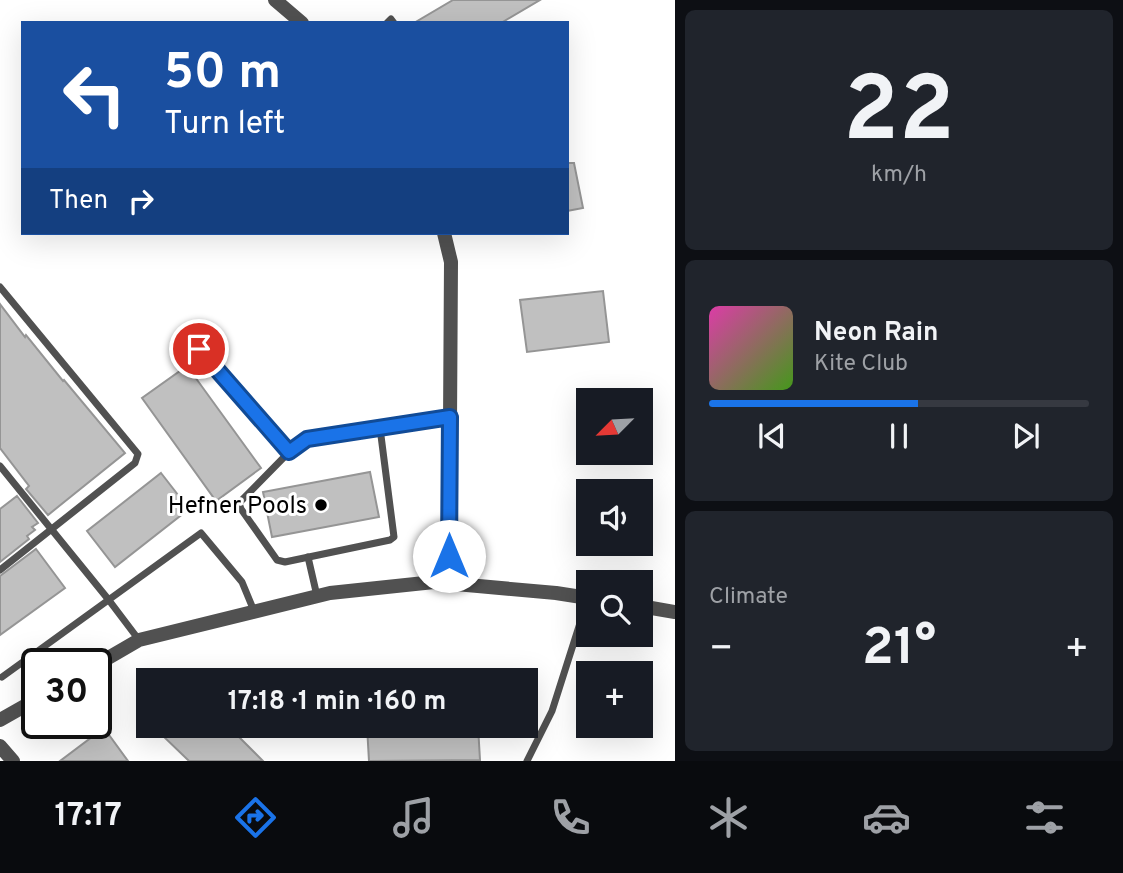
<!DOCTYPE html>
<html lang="en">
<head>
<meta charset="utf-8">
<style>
	body { margin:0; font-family:Overpass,sans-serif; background:#20242c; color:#f1f3f6; height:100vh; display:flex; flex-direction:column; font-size:26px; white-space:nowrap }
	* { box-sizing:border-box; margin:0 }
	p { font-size:23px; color:#9ea1a6 }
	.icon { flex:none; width:38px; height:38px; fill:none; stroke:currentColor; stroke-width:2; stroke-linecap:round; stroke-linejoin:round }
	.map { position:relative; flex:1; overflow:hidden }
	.details { display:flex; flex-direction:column; gap:10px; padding:10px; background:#0d0f14; width:448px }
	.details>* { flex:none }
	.hud { position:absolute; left:21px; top:21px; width:548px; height:214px; border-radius:0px; box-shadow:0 7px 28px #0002; background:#1a4fa0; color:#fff; overflow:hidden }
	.needle { width:46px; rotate:246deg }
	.tools { position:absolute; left:576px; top:388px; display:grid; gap:14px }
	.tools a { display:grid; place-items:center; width:77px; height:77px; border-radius:0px; background:#171b24; box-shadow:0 7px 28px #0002; font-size:35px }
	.speed { position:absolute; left:21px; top:648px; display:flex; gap:14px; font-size:35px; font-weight:700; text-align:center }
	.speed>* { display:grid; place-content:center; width:91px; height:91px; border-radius:50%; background:#171b24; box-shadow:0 7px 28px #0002; line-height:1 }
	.speed .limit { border:4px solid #111; border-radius:10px; background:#fff; color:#111 }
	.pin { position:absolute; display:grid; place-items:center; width:60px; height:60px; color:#fff; margin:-30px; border:4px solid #fff; border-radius:50%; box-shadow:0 2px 7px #0007 }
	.me { position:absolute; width:77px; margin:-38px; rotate:0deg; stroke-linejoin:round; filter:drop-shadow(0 0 5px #0008) }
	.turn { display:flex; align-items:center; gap:24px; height:147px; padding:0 28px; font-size:32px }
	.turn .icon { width:91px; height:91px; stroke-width:2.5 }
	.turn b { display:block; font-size:49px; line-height:60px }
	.then { display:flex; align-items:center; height:66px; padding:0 28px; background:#0003; gap:14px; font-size:26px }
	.big { font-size:52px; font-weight:700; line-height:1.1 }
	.details .card { flex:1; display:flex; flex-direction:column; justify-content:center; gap:10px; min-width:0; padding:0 24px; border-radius:10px; background:#20242c }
	.details .dial { align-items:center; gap:0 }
	.dial b { font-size:91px; line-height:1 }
	.song { display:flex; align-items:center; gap:21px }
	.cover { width:84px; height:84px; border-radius:10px; background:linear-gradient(135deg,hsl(320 70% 55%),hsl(100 70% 35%)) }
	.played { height:7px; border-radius:4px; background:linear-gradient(90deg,#1a73e8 55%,#363941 55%) }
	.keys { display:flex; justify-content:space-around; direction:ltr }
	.heat { display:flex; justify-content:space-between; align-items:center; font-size:38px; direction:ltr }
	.trip { position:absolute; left:136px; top:668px; width:402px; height:70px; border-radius:0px; background:#171b24; box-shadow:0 7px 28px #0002; font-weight:700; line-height:70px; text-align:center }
	.dock { display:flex; height:112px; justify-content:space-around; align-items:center; background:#090b0e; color:#9ea1a6 }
	.dock .icon { width:49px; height:49px }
	.dock .on { color:#1a73e8 }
	.dock b { font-size:32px; color:#f1f3f6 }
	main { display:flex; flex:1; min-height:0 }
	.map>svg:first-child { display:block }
</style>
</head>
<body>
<main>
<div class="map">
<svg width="675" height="761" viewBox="0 0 675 761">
	<rect width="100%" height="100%" fill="#fff"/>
	<g fill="#c0c0c0" stroke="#959595" stroke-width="2">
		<polygon points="453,0 540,0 501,23 414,23"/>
		<polygon points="567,163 574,163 583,208 567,211"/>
		<polygon points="603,291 609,342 527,352 520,300"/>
		<polygon points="0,304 25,337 26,335 63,381 64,380 125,453 48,515 26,489 29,486 0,448"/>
		<polygon points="187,366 261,468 216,501 142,398"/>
		<polygon points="370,472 379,517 272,537 263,492"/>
		<polygon points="161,473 189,509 115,567 87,531"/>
		<polygon points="17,496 38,523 32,527 35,530 27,536 29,539 0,562 0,509"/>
		<polygon points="36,549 65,588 0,635 0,576"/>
		<polygon points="170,726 228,726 263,761 189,761 162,735"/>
		<polygon points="367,726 478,726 480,760 369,761"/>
		<polygon points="104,728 128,761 60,761"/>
	</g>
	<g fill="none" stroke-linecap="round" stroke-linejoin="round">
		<g stroke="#515151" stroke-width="7">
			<polyline points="387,23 391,19 394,23"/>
			<polyline points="0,287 138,454 135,463 0,570"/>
			<polyline points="199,349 289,452"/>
			<polyline points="380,428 394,537 390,540 285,562 277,560 241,509 239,503 295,446 307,439 450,417"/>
			<polyline points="0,466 108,599 139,640"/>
			<polyline points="308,557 317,596"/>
			<polyline points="2,677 201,533 242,582 254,611"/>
			<polyline points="527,761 552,711 588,598"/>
		</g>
		<g stroke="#515151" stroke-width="14">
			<polyline points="275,0 302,23"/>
			<polyline points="444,233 451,262 449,584"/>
			<polyline points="640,606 675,612"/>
			<polyline points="96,665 139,640 330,593 434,582 556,593 588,598"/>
			<polyline points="0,720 37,699"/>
			<polyline points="0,746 13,761"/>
		</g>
	</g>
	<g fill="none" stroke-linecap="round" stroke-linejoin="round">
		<defs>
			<polyline id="route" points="199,349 289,452 307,439 450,417 449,556"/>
		</defs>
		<use href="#route" stroke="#114b97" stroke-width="18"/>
		<use href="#route" stroke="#1a73e8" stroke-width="12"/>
	</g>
	<circle fill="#000" stroke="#fff" stroke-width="2.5" cx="321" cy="505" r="7"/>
	<g text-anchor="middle" stroke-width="6" stroke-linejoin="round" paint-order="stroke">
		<g font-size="24" fill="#000" stroke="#fff" text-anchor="end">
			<text x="307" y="513">Hefner Pools</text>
		</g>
	</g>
</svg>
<div class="tools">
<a><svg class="needle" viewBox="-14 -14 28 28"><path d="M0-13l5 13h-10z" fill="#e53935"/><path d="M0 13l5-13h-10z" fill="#9ea1a6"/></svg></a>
<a><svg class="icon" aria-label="sound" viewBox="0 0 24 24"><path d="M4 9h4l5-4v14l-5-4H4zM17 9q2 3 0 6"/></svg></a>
<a><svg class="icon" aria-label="search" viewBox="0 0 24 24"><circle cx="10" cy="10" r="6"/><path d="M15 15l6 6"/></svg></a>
<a>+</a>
</div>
<div class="speed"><div class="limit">30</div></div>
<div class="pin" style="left:199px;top:349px;background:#d93025"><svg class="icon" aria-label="arrive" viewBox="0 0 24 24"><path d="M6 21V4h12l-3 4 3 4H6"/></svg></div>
<svg class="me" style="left:449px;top:556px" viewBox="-20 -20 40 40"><circle r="19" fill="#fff"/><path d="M0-13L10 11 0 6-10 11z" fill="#1a73e8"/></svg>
<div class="trip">17:18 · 1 min · 160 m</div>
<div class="hud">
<div class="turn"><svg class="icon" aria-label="left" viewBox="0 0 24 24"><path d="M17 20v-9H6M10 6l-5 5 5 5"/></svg><div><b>50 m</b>Turn left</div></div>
<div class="then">Then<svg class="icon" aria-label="right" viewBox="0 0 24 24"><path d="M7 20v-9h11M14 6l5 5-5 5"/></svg></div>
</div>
</div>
<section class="details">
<div class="card dial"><b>22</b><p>km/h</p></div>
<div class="card">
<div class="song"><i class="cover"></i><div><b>Neon Rain</b><p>Kite Club</p></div></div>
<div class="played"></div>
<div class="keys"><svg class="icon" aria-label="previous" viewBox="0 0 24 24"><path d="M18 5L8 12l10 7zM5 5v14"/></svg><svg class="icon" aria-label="pause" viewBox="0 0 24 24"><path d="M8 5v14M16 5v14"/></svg><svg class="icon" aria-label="next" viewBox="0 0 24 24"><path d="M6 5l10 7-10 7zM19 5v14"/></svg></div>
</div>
<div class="card"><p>Climate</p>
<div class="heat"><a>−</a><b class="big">21°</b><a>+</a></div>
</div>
</section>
</main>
<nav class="dock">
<b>17:17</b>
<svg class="icon on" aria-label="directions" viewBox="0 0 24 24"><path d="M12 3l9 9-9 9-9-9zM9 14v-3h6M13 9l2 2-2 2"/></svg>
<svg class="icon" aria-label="music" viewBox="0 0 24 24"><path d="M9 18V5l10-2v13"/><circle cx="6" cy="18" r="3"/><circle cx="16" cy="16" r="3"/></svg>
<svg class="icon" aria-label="phone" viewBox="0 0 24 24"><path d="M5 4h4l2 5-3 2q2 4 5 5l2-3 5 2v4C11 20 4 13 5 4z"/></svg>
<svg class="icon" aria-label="climate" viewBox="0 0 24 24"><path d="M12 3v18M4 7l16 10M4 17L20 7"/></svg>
<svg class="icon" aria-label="car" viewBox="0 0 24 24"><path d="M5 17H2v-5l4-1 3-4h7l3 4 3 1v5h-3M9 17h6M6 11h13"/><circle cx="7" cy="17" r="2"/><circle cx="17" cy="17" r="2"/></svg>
<svg class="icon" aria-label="filters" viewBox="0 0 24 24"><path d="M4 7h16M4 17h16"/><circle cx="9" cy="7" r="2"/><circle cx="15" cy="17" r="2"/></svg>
</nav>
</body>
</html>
